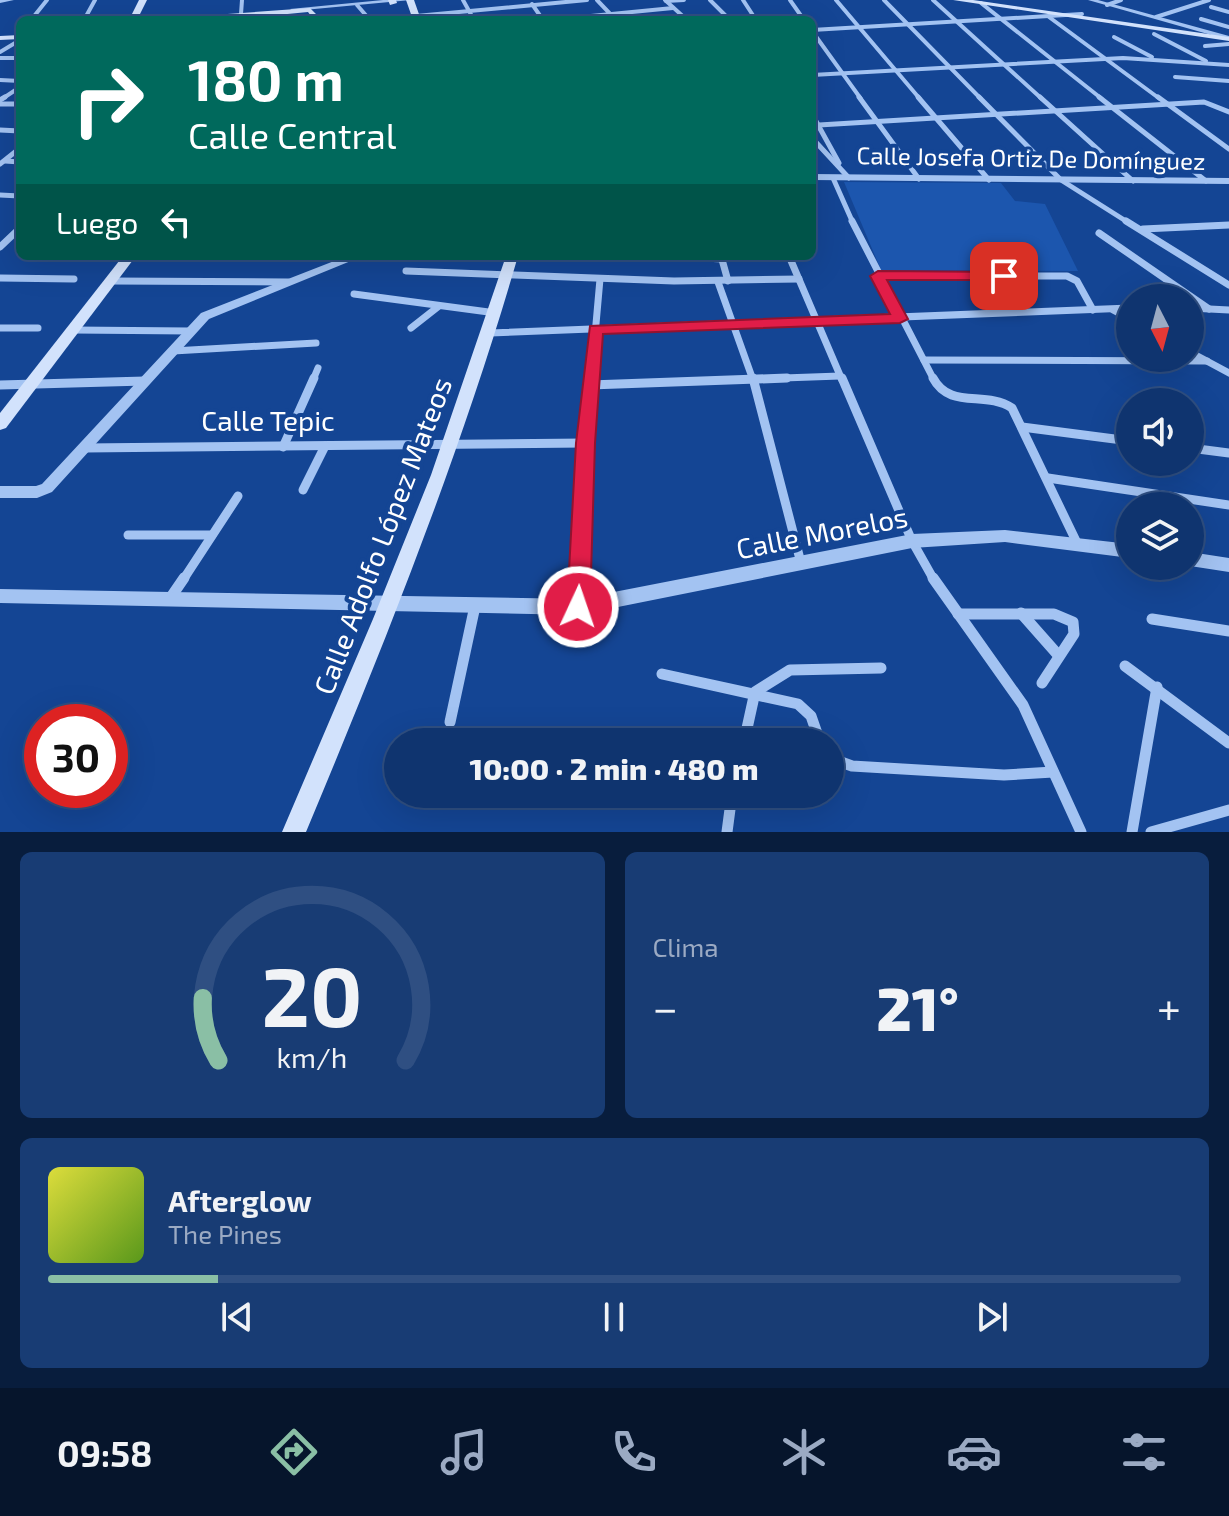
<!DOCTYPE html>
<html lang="es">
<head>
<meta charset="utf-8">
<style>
	body { margin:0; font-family:"Exo 2",sans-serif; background:#183c74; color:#f1f3f6; height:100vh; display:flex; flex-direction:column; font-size:30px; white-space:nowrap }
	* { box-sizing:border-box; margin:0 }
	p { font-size:26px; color:#9baac3 }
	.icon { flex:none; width:44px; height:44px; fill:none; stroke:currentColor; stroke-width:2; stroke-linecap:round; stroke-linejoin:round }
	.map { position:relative; height:832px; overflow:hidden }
	.drawer { display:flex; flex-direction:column; gap:20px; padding:20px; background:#081d3d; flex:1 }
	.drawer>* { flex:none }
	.top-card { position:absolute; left:16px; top:16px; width:800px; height:244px; border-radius:12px; box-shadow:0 8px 32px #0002,0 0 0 2px #2f4f82; background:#00695c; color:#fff; overflow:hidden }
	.needle { width:52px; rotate:174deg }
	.controls { position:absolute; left:1116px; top:284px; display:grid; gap:16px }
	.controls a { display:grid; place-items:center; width:88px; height:88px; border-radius:50%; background:#0f346f; box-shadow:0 8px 32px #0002,0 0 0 2px #2f4f82; font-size:40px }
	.speed { position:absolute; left:24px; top:704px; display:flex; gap:16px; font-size:40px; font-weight:700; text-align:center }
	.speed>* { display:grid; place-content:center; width:104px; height:104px; border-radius:50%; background:#0f346f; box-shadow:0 8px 32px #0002,0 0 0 2px #2f4f82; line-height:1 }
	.speed .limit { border:12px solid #d22; background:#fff; color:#111 }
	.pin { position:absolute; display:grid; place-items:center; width:68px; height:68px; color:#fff; margin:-34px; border-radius:16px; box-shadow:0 4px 12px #0006 }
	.me { position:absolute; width:88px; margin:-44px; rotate:3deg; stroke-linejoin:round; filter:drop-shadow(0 0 6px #0008) }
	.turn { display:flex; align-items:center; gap:28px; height:168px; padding:0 40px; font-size:36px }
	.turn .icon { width:104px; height:104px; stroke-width:2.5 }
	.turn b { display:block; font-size:56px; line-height:68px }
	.then { display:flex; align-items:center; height:76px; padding:0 40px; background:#0003; gap:16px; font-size:30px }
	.big { font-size:60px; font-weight:800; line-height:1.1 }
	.drawer .tile { flex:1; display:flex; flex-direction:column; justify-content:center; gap:12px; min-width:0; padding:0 28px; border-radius:12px; background:#183c74 }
	.drawer .dial { align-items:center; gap:0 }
	.dial svg { height:208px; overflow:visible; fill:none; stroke:#2f4f82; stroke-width:7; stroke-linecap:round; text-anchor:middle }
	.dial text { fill:#f1f3f6; stroke:none }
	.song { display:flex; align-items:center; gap:24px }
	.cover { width:96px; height:96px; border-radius:12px; background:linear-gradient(135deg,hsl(60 70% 55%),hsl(90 70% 35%)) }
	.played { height:8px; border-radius:4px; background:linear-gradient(90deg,#8abfa5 15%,#2f4f82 15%) }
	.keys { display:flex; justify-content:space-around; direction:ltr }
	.heat { display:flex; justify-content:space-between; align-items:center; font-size:44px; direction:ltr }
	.drawer .tiles { flex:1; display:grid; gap:20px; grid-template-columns:1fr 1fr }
	.tile:last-child { grid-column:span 2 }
	.trip { position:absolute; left:384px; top:728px; width:460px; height:80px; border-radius:40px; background:#0f346f; box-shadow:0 8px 32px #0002,0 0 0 2px #2f4f82; font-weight:800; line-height:80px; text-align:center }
	.tabs { display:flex; height:128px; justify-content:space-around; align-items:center; background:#06152c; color:#9baac3 }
	.tabs .icon { width:56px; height:56px }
	.tabs .active { color:#8abfa5 }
	.tabs b { font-size:36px; color:#f1f3f6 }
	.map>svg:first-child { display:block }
</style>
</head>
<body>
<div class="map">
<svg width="1229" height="832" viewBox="0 0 1229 832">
	<rect width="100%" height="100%" fill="#144594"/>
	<polygon fill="#1c56ae" points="844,182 1001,183 1015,201 1045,204 1078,271 881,270"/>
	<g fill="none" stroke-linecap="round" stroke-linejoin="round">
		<g stroke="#a3c3f2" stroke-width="4">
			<polyline points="463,0 474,20"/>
			<polyline points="597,0 616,20"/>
			<polyline points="665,0 687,20"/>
			<polyline points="710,0 730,20"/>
			<polyline points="743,0 756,20"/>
			<polyline points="790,0 804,20"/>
			<polyline points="836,0 920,99"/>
			<polyline points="884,0 981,99"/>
			<polyline points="933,0 1042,99"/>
			<polyline points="666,1 684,0"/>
			<polyline points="981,3 1102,99"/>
			<polyline points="532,4 543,20"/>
			<polyline points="357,5 370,20"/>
			<polyline points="1107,5 1121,0"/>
			<polyline points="1211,7 1229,12"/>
			<polyline points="241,14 242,0"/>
			<polyline points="416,16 587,0"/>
			<polyline points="1049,17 1160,99"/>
			<polyline points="1156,17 1209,0"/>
			<polyline points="1201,19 1229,27"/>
			<polyline points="31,20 47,0"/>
			<polyline points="84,20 95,0"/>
			<polyline points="550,20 673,8"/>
			<polyline points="812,30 1082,14"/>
			<polyline points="812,31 861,99"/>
			<polyline points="1154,34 1206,61"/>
			<polyline points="1114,37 1152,57"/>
			<polyline points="1205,46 1229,44"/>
			<polyline points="0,52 20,40"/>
			<polyline points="0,58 20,58"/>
			<polyline points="812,75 1123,58 1229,65"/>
			<polyline points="1175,77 1229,81"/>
			<polyline points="0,80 20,81"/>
			<polyline points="2,99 20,87"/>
		</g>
		<g stroke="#a3c3f2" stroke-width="5">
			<polyline points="859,97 919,179"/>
			<polyline points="918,97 989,180"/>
			<polyline points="979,97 1061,180 1129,223"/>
			<polyline points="1040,97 1133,181"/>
			<polyline points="1099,97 1206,181"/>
			<polyline points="1158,97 1229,149"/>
			<polyline points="0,100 5,97"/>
			<polyline points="0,104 20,104"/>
			<polyline points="812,114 839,163"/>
			<polyline points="819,125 1204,102 1229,112"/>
			<polyline points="0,130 20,131"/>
			<polyline points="812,138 849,178"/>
			<polyline points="5,161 20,162"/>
			<polyline points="0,164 20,148"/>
			<polyline points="833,178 853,223"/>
			<polyline points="0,195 20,196"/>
		</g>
		<g stroke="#a3c3f2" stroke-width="7">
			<polyline points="852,221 934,380"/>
			<polyline points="1126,221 1229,285"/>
			<polyline points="1143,229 1229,225"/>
			<polyline points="1099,233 1209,309"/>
			<polyline points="0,247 20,228"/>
			<polyline points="670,256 722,259"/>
			<polyline points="721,256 728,281"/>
			<polyline points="789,256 842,380"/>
			<polyline points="406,271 674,281 799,279"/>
			<polyline points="878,276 1067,276 1077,281 1093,310"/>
			<polyline points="0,278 74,279"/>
			<polyline points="112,281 288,282"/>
			<polyline points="718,282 753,380"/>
			<polyline points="354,294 496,313"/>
			<polyline points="1190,308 1229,310"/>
			<polyline points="1113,310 1130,319"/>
			<polyline points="0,328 38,328"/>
			<polyline points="411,328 439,306"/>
			<polyline points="73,330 190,331"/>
			<polyline points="490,333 1130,308"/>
			<polyline points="173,351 316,343"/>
			<polyline points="1190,352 1229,373"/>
			<polyline points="924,360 1207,361"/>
			<polyline points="313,380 318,368"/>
			<polyline points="591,380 600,279"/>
			<polyline points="731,380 840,376"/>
		</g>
		<g stroke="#a3c3f2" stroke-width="9">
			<polyline points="753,378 801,563"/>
			<polyline points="842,378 912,541 934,580"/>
			<path d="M933,378C950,410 985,390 1012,408L1077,543"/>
			<polyline points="0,385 145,381"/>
			<polyline points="590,385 787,378"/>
			<polyline points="1022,427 1130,441"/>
			<polyline points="283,447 314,378"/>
			<polyline points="85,448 585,443"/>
			<polyline points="1190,448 1229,453"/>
			<polyline points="1048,478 1229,505"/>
			<polyline points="303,490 325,446"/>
			<polyline points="128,535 212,535"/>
			<polyline points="183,580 238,496"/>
			<polyline points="579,580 591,378"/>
		</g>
		<g stroke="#a3c3f2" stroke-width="11">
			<polyline points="933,578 1023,705 1081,832"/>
			<polyline points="171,597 184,578"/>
			<polyline points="578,607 579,578"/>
			<polyline points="1021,613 1059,656"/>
			<polyline points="958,614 1054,614 1073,622 1074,634 1042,683"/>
			<polyline points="1152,619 1229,631"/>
			<polyline points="1125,666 1229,743"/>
			<polyline points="662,674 798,704 811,716 820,742"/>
			<polyline points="450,722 475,606"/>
			<polyline points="744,742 755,692 790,670 881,668"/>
			<polyline points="830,758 852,766 1004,775 1053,772"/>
			<polyline points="727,832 732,794"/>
			<polyline points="1132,832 1157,687"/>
			<polyline points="1151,832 1229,810"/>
		</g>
		<g fill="#a3c3f2" fill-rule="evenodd">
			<polygon points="0,0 14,0 0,3"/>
			<polygon points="383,0 411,0 293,11 290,9"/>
			<polygon points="1088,0 1098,0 1229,36 1229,40"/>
			<polygon points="812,174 1229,178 1229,184 812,180"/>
			<polygon points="347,256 363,256 209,319 52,492 37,498 0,498 0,486 36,486 42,484 201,313"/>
			<polygon points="1005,530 1130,544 1130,558 1005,542 912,548 578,615 0,603 0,589 578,599 912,534"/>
			<polygon points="1190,552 1229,558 1229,572 1190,566"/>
		</g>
		<g fill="#d2e2fc" fill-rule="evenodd">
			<polygon points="139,0 147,0 137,20 129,20"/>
			<polygon points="388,0 396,0 397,3 390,5"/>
			<polygon points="406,0 414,0 421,20 413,20"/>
			<polygon points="953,0 973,0 1229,37 1229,41"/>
			<polygon points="310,8 322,20 314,20 308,12 224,20 167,20 171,18"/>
			<polygon points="20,35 20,39 0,40 0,36"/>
			<polygon points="123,256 136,256 6,428 0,430 0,413"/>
			<path d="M506,256H518C461,453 385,643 306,832H282L373,619L431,475Z"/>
		</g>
	</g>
	<polygon fill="#e11d48" stroke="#92132f" stroke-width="2" points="878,271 1004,272 1011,276 1004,280 887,280 908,319 900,323 603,334 595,443 590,607 586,614 578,617 570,614 567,607 576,443 590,326 890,314 870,276"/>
	<g text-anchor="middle" stroke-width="8" stroke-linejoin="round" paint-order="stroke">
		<g font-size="24" fill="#fff" stroke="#144594">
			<text transform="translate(1031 159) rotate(1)" y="8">Calle Josefa Ortiz De Domínguez</text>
		</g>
		<g font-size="28" fill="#fff" stroke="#144594">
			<text x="268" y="431">Calle Tepic</text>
			<text transform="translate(822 533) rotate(-11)" y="10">Calle Morelos</text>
			<text transform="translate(383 536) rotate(-69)" y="10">Calle Adolfo López Mateos</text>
		</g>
	</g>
</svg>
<div class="controls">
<a><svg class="needle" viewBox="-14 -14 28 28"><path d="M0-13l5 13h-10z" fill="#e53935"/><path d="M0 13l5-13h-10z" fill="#9baac3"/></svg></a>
<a><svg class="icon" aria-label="sound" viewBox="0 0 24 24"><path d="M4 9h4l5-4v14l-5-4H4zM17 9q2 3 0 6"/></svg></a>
<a><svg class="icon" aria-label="layers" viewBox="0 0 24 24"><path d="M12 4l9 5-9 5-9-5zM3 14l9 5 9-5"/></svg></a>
</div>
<div class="speed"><div class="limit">30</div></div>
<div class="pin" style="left:1004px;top:276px;background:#d93025"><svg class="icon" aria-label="arrive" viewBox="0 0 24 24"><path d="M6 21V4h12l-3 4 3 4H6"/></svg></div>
<svg class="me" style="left:578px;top:607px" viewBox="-20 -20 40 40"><circle r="17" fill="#e11d48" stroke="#fff" stroke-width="3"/><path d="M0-11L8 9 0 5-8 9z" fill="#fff"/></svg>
<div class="trip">10:00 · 2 min · 480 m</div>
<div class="top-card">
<div class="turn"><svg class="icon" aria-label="right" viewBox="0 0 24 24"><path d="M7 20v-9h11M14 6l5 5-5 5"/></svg><div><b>180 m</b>Calle Central</div></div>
<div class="then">Luego<svg class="icon" aria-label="left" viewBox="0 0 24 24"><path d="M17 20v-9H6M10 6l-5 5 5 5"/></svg></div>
</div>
</div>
<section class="drawer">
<div class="tiles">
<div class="tile dial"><svg viewBox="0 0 100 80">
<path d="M14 69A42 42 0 1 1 86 69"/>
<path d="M14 69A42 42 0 0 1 8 45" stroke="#8abfa5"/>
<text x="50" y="56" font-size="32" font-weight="700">20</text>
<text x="50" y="72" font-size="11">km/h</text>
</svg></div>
<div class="tile"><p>Clima</p>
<div class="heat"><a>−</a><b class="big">21°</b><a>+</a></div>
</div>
<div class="tile">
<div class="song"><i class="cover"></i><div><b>Afterglow</b><p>The Pines</p></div></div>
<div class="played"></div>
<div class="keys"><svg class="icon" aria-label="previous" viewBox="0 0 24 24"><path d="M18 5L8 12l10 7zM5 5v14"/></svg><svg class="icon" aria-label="pause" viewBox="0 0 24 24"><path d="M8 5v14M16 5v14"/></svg><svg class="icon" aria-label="next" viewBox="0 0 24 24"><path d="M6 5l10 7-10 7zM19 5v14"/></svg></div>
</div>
</div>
</section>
<nav class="tabs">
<b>09:58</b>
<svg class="icon active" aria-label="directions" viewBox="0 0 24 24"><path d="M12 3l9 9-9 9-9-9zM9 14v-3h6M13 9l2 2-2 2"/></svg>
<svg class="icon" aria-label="music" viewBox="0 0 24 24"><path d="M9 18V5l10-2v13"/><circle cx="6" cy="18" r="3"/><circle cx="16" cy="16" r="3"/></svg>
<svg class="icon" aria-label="phone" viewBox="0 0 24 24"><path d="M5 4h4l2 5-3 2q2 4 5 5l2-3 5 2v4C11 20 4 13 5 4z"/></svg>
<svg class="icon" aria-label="climate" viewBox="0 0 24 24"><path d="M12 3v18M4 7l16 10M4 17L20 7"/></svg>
<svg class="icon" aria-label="car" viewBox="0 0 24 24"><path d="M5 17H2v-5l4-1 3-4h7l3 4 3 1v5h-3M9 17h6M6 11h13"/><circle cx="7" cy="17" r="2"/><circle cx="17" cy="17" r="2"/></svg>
<svg class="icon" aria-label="filters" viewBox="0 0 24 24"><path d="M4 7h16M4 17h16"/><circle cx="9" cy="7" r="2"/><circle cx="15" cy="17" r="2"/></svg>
</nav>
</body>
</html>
